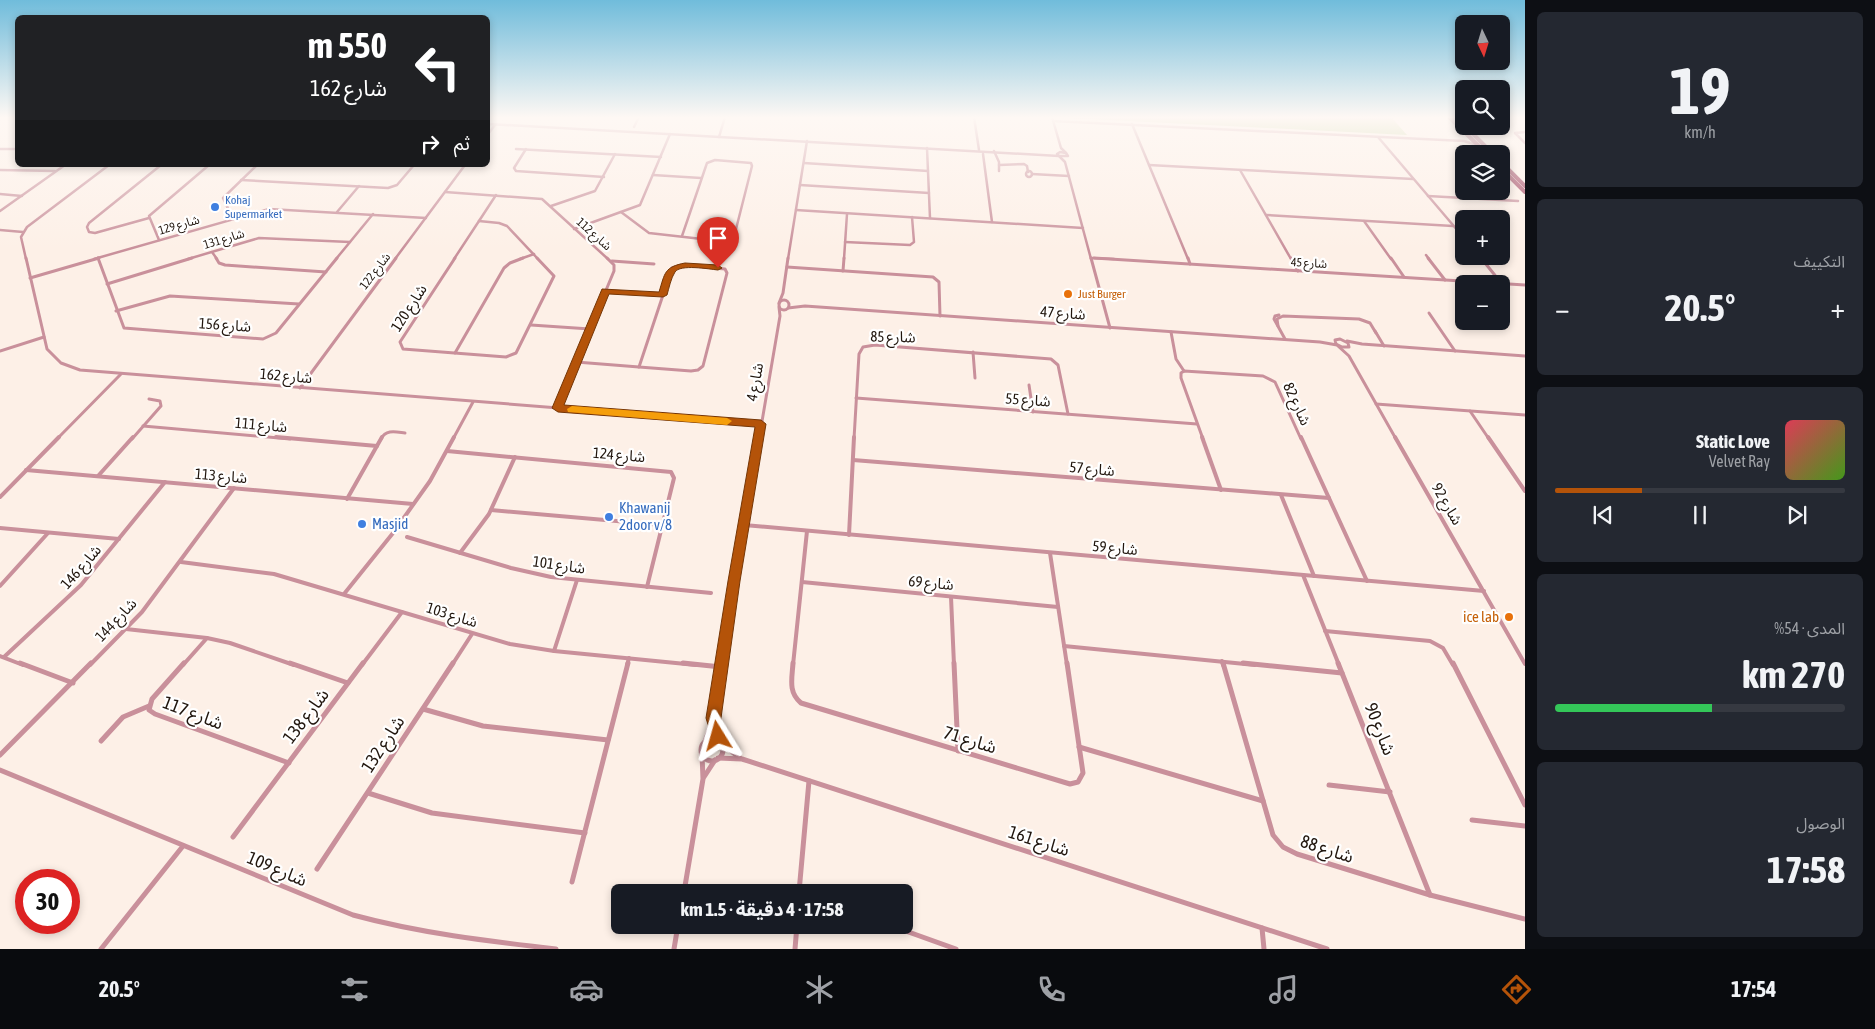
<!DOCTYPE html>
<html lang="ar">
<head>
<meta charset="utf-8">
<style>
	body { margin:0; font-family:"Asap Condensed","Noto Sans Arabic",sans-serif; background:#242831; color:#f1f3f6; direction:rtl; height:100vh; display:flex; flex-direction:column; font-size:19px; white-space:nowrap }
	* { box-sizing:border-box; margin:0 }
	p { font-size:16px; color:#9ea1a6 }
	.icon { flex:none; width:28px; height:28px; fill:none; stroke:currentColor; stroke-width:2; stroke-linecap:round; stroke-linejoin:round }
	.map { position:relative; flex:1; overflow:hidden; direction:ltr }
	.sheet { display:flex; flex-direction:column; gap:12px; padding:12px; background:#0d0f14; width:350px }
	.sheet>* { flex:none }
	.top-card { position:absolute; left:15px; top:15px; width:475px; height:152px; border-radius:8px; box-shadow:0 2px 8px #0003; direction:rtl; background:#202124; color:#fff; overflow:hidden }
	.needle { width:32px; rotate:176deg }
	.fabs { position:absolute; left:1455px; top:15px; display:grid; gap:10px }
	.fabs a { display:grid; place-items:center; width:55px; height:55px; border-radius:8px; background:#171b24; box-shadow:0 2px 8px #0003; font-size:25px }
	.speed { position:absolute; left:15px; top:869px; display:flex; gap:10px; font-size:25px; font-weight:700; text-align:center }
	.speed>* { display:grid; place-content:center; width:65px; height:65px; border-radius:50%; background:#171b24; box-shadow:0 2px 8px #0003; line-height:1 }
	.speed .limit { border:8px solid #d22; background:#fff; color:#111 }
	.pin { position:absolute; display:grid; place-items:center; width:42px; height:42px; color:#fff; margin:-51px -21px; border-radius:50% 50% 50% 0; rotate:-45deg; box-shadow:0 0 5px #0007 }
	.pin .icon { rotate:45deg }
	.me { position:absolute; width:55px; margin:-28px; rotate:352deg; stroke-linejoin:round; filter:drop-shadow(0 0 4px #0008) }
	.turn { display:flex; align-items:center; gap:18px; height:105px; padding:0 20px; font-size:22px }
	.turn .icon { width:65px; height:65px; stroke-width:2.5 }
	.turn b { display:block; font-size:35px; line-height:42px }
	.then { display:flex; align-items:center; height:48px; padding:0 20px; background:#0003; gap:10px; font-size:19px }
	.big { font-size:38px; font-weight:700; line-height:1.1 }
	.sheet .card { flex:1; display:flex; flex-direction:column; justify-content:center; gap:8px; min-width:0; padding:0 18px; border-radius:8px; background:#242831 }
	.sheet .dial { align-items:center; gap:0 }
	.dial b { font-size:65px; line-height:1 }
	.song { display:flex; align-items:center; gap:15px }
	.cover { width:60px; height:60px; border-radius:8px; background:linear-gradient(135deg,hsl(350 70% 55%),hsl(100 70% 35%)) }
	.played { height:5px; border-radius:2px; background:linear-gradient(90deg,#b45309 30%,#363941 30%) }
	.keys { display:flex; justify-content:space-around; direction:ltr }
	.heat { display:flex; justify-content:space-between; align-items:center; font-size:28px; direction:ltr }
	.charge { height:8px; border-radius:4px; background:linear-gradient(90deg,#34c759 54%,#363941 0) }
	.trip { position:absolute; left:611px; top:884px; width:302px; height:50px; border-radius:8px; background:#171b24; box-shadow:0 2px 8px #0003; font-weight:700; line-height:50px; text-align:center; direction:rtl }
	.dock { display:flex; height:80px; justify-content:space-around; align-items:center; background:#090b0e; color:#9ea1a6 }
	.dock .icon { width:35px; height:35px }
	.dock .current { color:#b45309 }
	.dock b { font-size:22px; color:#f1f3f6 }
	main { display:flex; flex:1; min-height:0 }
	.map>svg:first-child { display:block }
</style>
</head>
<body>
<main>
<section class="sheet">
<div class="card dial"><b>19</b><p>km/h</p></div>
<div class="card"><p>التكييف</p>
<div class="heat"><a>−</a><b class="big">20.5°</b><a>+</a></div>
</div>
<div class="card">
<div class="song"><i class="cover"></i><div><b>Static Love</b><p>Velvet Ray</p></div></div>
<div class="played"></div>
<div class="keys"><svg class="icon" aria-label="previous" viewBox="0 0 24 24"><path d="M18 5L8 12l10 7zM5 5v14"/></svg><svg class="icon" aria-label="pause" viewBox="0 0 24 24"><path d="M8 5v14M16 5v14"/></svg><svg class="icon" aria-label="next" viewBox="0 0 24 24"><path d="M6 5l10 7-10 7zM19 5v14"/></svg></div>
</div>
<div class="card"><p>المدى · 54%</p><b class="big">270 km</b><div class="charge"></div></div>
<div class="card"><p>الوصول</p><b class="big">17:58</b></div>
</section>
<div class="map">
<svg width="1525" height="949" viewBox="0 0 1525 949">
	<rect width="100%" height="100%" fill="#fdf0e7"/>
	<polygon fill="#b6cc8a" points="1066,117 1391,117 1407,135 1070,118"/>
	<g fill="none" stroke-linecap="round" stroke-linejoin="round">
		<g stroke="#c9909b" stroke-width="2.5">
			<polyline points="974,117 979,150"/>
			<polyline points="1052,117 1061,148 1066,153"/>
			<polyline points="1053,121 1464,141 1477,145"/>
			<polyline points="488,124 1059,156"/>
			<polyline points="1132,124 1188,259"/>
			<polyline points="634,127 639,117"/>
			<polyline points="1525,132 1515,133 1525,143"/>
			<polyline points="488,134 495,125"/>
			<polyline points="719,137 725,117"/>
			<polyline points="1378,137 1464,238"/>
			<polyline points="927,148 930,218"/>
			<polyline points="0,149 18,149"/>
			<polyline points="516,149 661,157"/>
			<polyline points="526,149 514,168 516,171 604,177"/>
			<polyline points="994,151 999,162 999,171"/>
			<polygon points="1060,152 1066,153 1068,156 1059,156 1057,154"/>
			<polyline points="983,154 992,222"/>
			<polyline points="1060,157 1065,162 1091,259"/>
			<polyline points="804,163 928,171"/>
			<polyline points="999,165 1024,164 1027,166 1028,172"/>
			<polyline points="1149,165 1413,179"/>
			<polyline points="0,170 55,171"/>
			<polyline points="1240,170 1291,259"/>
			<circle cx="1029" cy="174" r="3"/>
			<polyline points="1032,174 1069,176"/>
			<polyline points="653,175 701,178"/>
			<polyline points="241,180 388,188 397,185 414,165"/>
			<polyline points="800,185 929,193"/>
			<polyline points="445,192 542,199 608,259"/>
			<polyline points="0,194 22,196"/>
			<polyline points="1428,196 1518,201"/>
			<polyline points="551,206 595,191 615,154"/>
			<polyline points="796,210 1083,228"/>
			<polyline points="0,211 65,165"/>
			<polyline points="337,212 359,186"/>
			<polyline points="621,212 649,233 702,239 730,238 735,233 752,166 751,163 715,160 707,163 682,236"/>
			<polyline points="1266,215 1453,226"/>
			<polyline points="149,218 95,233 89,232 87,227 89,223 161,165"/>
			<polyline points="233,219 223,198 257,165"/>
			<polyline points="479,221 499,223 507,226 538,259"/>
			<polyline points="479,221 496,195"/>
			<polyline points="1364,221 1391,259"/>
			<polyline points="574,229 640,205 670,134"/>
			<polyline points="0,230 23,232"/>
			<polyline points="159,240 149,216 209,165"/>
			<polyline points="845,242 910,245 914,242 912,217"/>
			<polyline points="212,252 217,259"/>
			<polyline points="1426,255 1429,259"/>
			<polyline points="1479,256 1482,259"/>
			<polyline points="1091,258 1114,259"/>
			<polyline points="26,259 21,237 27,227 109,165"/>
			<polyline points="94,259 269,209 426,218"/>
			<polyline points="188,259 259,238 350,242"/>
			<polyline points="336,259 373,214"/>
			<polyline points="395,259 465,165"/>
			<polyline points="454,259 479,221"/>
			<polyline points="520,259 534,254"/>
			<polyline points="788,259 807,141"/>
			<polyline points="844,259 847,214"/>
		</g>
		<g stroke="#c9909b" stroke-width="3">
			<polyline points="26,258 47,349 61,363 80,370 761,424"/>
			<polyline points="98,258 124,328 263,339 276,333 337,258"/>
			<polyline points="216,258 219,263 225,265 326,272"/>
			<polyline points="455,258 400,342 403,349 506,357 516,353 554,276 537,258"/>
			<polyline points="1091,258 1110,328"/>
			<polyline points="1094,258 1525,285"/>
			<polyline points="1188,258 1190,264"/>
			<polyline points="1291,258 1298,271"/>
			<polyline points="1391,258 1404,277"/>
			<polyline points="1428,258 1445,280"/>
			<polyline points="1481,258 1502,284"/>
			<polyline points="612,261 654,264"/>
			<polygon points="682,265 725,269 727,273 703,366 698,370 691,371 639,367 672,268"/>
			<polyline points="787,267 933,277 939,282 940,316"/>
			<polyline points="843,271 844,258"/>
			<polyline points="30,278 99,258"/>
			<polyline points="107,284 192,258"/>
			<polyline points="606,291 663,295"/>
			<circle cx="784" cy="305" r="5"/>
			<polyline points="779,303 783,293 788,258"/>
			<polyline points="788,308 805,306 1320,342 1337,345"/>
			<polyline points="116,311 170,296 299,304"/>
			<polyline points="1429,313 1455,351"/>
			<polyline points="1279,315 1275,316 1274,319 1285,339"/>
			<polyline points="531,325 590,329"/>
			<polyline points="1278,326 1277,319 1283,316 1359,319 1370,323 1376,333"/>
			<polyline points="1375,331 1384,346"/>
			<polyline points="1171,332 1176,359 1184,371"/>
			<polygon points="1340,339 1348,343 1349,347 1342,347 1336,344 1335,340"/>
			<polyline points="1347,341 1362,344 1525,356"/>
			<polyline points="1338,346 1349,356 1396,439"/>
			<polyline points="0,351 44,337"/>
			<polyline points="973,352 975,378"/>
			<polyline points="455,353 504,268 510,263 523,258"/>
			<polyline points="576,362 639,367"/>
			<polyline points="1029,385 1033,412"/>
			<polyline points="300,388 396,258"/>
			<polyline points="856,398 1197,424"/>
			<polyline points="1376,404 1525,415"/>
			<polyline points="557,408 614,271 614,265 607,258"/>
			<polyline points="1470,411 1489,439"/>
			<polyline points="143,426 290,439"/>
			<polyline points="57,439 121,374"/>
			<polyline points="132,439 161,406 160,401 149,399"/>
			<path d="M381,439C386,429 396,432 405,433"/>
			<polyline points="453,439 473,402"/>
			<polyline points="759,439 780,316 779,307"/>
			<polyline points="854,439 859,354 863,347 875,345 1051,359 1058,365 1068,414"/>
			<polyline points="1203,439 1181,378 1181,373 1184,371 1263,376 1275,382 1301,439"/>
		</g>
		<g stroke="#c9909b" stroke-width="4">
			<polyline points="276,437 377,446"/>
			<polyline points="1202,437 1221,490"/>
			<polyline points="1301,437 1367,581"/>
			<polyline points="1395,437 1525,664"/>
			<polyline points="1488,437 1525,491"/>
			<polyline points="447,451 671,472 674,478 647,587"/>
			<polyline points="853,460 1329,498"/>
			<polyline points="26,470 413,504"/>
			<polyline points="98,476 133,437"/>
			<polyline points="1281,495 1314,576"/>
			<polyline points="0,497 59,437"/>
			<polyline points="347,499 382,437"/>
			<polyline points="491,510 662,525"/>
			<polyline points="744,525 1484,591"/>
			<polyline points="0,528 119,539"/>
			<polyline points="849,535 854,437"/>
			<polyline points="407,537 511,568 551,577 711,593"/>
			<polyline points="460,553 489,514 515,457"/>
			<polyline points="1050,553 1067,665"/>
			<polyline points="181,562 274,574 510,644 554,651 696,665"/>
			<polyline points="1303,575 1339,665"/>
			<polyline points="802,582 1058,607"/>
			<polyline points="0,586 48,533"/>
			<polyline points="344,594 393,533 430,481 454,437"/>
			<polyline points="951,597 954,665"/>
			<polyline points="126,629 207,638 230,643 294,665"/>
			<polyline points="1325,631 1430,641 1443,648 1453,665"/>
			<polyline points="1064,646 1255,665"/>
			<polyline points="554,651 577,580"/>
			<polyline points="0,656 23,665"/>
			<polyline points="4,657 81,585 165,482"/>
			<polyline points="1222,661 1223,665"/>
			<polyline points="90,665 142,612 234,488"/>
			<polyline points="183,665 207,638"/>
			<polyline points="362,665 402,612"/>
			<polyline points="452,665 472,634"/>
			<polyline points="627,665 629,658"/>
			<polyline points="721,665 759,437"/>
			<polyline points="793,665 807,531"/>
		</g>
		<g stroke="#c9909b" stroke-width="5">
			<polyline points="20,663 73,683"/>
			<polyline points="184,663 152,699 149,710 155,714 289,763"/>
			<polyline points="290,663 348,683"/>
			<polyline points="683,663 721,667"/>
			<path d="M793,663C792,679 788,692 801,703L1070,784L1078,782L1083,773L1067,663"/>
			<polyline points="954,663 958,751"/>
			<polyline points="1223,663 1273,835 1283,847 1297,854 1430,895 1525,919"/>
			<polyline points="1243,663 1342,673"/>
			<polyline points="1338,663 1430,895"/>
			<polyline points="1453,663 1525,805"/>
			<polyline points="423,709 483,726 608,740"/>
			<polyline points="714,720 720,742"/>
			<circle cx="712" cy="750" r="11"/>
			<polyline points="101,741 123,717 149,706"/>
			<polyline points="705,742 713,718 721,663"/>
			<polyline points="722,744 740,758"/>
			<polyline points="1079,747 1263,801"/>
			<polyline points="0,755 91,663"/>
			<polyline points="718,758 742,759 1327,949"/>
			<path d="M0,770L353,915C419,933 487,941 556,949"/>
			<polyline points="704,777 715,760"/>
			<polyline points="1329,785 1390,792"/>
			<polyline points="368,793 432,813 585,833"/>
			<polyline points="1472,820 1525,826"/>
			<polyline points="233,837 363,663"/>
			<polyline points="317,869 453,663"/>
			<polyline points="572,882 628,663"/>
			<polyline points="684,892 703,779 702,754"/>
			<polyline points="799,892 809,781"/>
			<polyline points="889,925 956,949"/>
			<polyline points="1262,928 1264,949"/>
			<polyline points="101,949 183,846"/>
			<polyline points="674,949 678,925"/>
			<polyline points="795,949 797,925"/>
		</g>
		<g stroke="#9b3855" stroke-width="4">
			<polyline points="1449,117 1487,154"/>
			<polyline points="1455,117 1464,125"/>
			<polyline points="1465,126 1493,154"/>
			<polyline points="1501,162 1525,186"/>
			<polyline points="1501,168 1525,192"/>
		</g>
	</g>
	<linearGradient id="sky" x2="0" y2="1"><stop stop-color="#70bcdb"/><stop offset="0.47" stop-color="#fef8f4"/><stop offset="1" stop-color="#fef8f4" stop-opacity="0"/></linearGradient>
	<rect width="1525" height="250" fill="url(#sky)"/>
	<path fill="#b45309" stroke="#753606" d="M685,263L718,265L722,268L718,270C709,269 680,264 675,272C671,278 669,288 667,295L663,297L609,294L564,405L761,420L766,424L740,581L721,718L725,736L723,741L718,743L713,741L706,718L728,581L755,427L558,412L552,408L602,289L659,292C665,273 664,267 685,263Z"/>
	<polygon fill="#f59e0b" points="572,406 727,418 732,421 727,425 568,412 567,409"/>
	<g fill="#3f7fe0" stroke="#fff" stroke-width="2">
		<circle cx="215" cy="207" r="5"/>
		<circle cx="609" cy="517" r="5"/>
		<circle cx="362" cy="524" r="5"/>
	</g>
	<g fill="#e8710a" stroke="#fff" stroke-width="2">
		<circle cx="1068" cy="294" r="5"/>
		<circle cx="1509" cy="617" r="5"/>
	</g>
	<g text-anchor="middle" stroke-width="4.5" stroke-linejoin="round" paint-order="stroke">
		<g font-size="12" fill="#366cbe" stroke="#fff" text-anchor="start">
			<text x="225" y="204">Kohaj<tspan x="225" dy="14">Supermarket</tspan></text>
		</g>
		<g font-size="12" fill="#21160e" stroke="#fff">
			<text transform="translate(179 225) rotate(-16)" y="4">شارع 129</text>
			<text transform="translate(594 234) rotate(42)" y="4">شارع 112</text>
			<text transform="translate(224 239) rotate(-17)" y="4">شارع 131</text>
			<text transform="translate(1309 263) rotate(3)" y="4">شارع 45</text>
			<text transform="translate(375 271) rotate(-53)" y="4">شارع 122</text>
		</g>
		<g font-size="12" fill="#c56008" stroke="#fff" text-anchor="start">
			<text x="1078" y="298">Just Burger</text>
		</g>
		<g font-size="15" fill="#21160e" stroke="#fff">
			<text transform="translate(409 308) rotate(-57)" y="5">شارع 120</text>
			<text transform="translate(1063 313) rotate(4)" y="5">شارع 47</text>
			<text transform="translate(225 325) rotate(4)" y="5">شارع 156</text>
			<text transform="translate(893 337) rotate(1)" y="5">شارع 85</text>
			<text transform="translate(286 376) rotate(5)" y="5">شارع 162</text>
			<text transform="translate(755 382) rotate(-80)" y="5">شارع 4</text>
			<text transform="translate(1028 400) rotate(4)" y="5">شارع 55</text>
			<text transform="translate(1297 404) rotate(65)" y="5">شارع 82</text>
			<text transform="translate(261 425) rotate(5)" y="5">شارع 111</text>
			<text transform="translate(619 455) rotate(5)" y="5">شارع 124</text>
			<text transform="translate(1092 469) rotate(5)" y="5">شارع 57</text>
			<text transform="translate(221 476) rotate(5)" y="5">شارع 113</text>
			<text transform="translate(1447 504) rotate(60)" y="5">شارع 92</text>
			<text transform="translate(1115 548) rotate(5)" y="5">شارع 59</text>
			<text transform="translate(559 565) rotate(8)" y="5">شارع 101</text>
			<text transform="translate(81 567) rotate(-49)" y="5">شارع 146</text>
			<text transform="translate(931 583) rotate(5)" y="5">شارع 69</text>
			<text transform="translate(452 615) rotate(17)" y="5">شارع 103</text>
			<text transform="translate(116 620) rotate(-47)" y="5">شارع 144</text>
		</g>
		<g font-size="15" fill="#366cbe" stroke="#fff" text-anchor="start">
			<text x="619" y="513">Khawanij<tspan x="619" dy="17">2door v/8</tspan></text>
			<text x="372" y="529">Masjid</text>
		</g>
		<g font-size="15" fill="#c56008" stroke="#fff" text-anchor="end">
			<text x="1499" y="622">ice lab</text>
		</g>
		<g font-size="18" fill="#21160e" stroke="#fff">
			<text transform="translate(193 713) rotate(21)" y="6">شارع 117</text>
			<text transform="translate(306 716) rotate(-53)" y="6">شارع 138</text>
			<text transform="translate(1380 729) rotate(68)" y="6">شارع 90</text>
			<text transform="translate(970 740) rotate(17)" y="6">شارع 71</text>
			<text transform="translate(383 744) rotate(-57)" y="6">شارع 132</text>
			<text transform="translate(1039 841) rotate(18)" y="6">شارع 161</text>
			<text transform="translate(1327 849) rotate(18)" y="6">شارع 88</text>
			<text transform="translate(277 869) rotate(23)" y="6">شارع 109</text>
		</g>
	</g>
</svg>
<div class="fabs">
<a><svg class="needle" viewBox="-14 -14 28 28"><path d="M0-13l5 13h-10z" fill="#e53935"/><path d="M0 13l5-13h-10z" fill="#9ea1a6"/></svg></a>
<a><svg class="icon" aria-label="search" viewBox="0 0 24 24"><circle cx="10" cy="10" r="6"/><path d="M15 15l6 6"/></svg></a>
<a><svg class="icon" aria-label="layers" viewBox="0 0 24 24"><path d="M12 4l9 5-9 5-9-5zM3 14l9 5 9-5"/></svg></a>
<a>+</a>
<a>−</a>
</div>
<div class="speed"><div class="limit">30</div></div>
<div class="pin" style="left:718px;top:268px;background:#d93025"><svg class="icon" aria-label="arrive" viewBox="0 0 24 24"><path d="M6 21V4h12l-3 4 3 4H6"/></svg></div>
<svg class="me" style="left:718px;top:736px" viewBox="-20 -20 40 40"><path d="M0-17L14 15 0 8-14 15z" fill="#b45309" stroke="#fff" stroke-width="4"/></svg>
<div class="trip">17:58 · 4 دقيقة · 1.5 km</div>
<div class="top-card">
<div class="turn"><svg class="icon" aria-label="left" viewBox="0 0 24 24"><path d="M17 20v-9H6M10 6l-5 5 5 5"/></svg><div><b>550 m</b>شارع 162</div></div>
<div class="then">ثم<svg class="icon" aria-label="right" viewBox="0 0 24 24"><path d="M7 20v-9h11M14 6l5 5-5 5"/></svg></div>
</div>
</div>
</main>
<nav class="dock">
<b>17:54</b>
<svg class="icon current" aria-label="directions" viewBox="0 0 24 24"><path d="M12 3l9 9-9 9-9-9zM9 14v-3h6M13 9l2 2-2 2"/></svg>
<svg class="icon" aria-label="music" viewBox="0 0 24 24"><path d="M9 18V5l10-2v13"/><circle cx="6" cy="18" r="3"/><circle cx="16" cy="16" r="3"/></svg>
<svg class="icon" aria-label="phone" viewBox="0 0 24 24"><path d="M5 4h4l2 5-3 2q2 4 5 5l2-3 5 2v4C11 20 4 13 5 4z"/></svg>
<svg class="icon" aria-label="climate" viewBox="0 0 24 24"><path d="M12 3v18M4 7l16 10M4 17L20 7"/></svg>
<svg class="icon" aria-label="car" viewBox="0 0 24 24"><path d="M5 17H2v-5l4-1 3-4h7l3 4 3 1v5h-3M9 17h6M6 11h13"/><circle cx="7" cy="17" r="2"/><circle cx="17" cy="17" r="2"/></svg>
<svg class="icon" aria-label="filters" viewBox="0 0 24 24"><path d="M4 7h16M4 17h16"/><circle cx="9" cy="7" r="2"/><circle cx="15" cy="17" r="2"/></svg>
<b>20.5°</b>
</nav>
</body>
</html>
